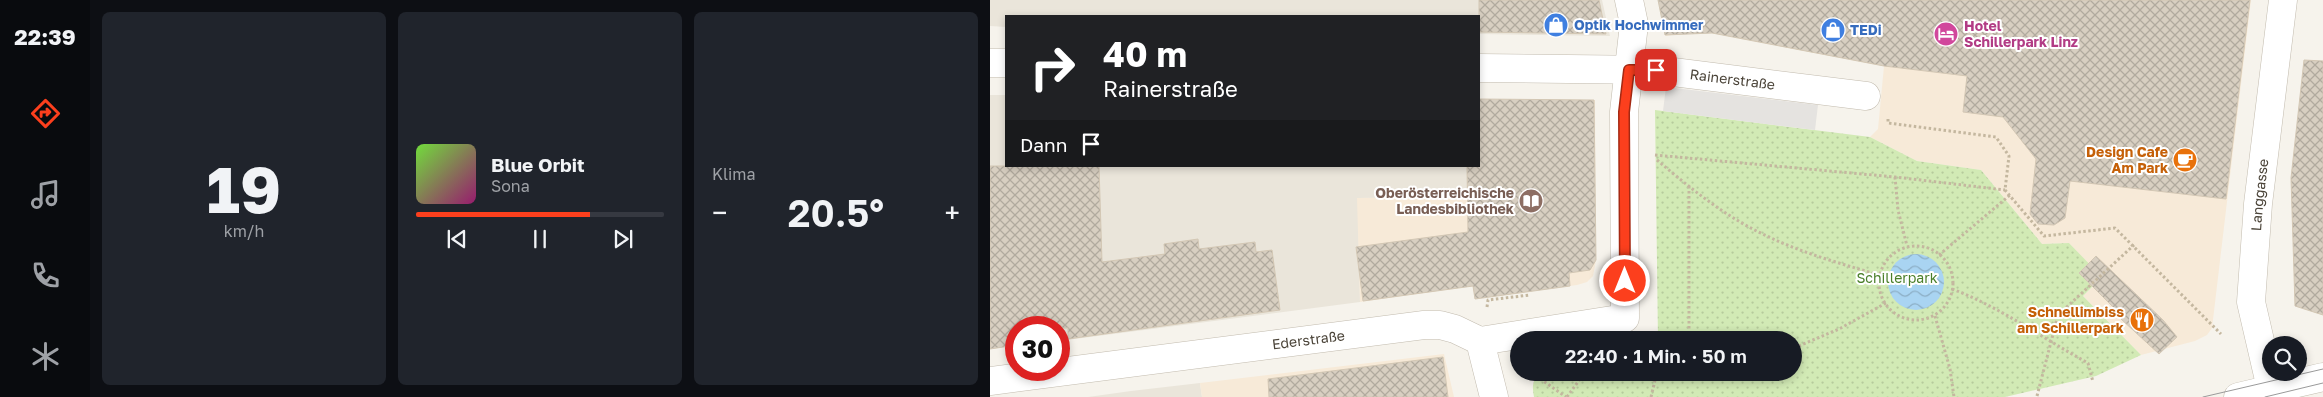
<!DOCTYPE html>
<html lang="de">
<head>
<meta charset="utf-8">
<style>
	body { margin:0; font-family:"Golos Text",sans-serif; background:#20242c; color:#f1f3f6; height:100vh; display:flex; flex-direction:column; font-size:19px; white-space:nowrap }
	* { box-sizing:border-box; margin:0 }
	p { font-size:16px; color:#9ea1a6 }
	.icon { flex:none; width:28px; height:28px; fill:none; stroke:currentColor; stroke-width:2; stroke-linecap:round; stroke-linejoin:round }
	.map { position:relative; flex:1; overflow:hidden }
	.panel { display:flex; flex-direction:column; gap:12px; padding:12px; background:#0d0f14; width:900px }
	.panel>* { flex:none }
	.top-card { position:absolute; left:15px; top:15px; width:475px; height:152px; border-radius:0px; box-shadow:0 2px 8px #0003; background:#202124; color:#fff; overflow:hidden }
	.fabs { position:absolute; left:1272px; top:336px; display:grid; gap:10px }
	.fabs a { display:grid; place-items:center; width:45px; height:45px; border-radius:50%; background:#171b24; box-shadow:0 2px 8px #0003; font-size:25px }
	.speed { position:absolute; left:15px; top:316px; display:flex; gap:10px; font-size:25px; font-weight:700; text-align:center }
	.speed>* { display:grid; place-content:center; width:65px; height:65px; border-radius:50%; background:#171b24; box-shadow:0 2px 8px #0003; line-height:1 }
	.speed .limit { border:8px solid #d22; background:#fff; color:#111 }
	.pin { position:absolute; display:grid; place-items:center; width:42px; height:42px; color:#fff; margin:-21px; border-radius:10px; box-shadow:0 2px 8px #0006 }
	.me { position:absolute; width:55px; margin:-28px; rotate:0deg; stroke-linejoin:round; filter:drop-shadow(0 0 4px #0008) }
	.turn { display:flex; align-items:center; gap:18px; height:105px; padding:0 15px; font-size:22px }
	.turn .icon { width:65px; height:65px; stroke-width:2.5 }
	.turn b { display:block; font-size:35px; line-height:42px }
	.then { display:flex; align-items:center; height:48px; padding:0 15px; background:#0003; gap:10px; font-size:19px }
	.big { font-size:38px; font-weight:600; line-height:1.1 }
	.panel .card { flex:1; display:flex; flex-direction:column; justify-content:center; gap:8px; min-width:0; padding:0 18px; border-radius:8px; background:#20242c }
	.panel .dial { align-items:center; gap:0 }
	.dial b { font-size:65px; line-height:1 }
	.song { display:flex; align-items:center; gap:15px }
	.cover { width:60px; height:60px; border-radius:8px; background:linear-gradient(135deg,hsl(100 70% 55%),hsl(320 70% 35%)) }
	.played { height:5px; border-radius:2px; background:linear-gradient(90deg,#fc3f1d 70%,#363941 70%) }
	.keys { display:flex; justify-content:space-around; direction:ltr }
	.heat { display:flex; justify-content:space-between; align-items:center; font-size:28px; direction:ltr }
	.panel .tiles { flex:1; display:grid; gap:12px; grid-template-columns:repeat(3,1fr) }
	.trip { position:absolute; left:520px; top:331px; width:292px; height:50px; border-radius:25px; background:#171b24; box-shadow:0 2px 8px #0003; font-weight:600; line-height:50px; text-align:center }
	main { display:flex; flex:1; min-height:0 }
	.tab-bar { display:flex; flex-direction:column; width:90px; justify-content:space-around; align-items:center; background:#090b0e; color:#9ea1a6 }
	.tab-bar .icon { width:35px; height:35px }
	.tab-bar .selected { color:#fc3f1d }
	.tab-bar b { font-size:22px; color:#f1f3f6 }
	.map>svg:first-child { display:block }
</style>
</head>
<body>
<main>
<nav class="tab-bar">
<b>22:39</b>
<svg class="icon selected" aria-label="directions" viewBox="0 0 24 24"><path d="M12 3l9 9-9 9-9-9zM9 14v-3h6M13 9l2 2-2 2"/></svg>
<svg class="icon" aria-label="music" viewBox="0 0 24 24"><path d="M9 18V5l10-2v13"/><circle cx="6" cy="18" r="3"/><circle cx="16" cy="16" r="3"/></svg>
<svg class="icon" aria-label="phone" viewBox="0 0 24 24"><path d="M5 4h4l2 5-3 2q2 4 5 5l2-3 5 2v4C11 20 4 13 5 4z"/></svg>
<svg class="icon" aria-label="climate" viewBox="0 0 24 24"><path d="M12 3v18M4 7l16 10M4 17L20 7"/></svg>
</nav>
<section class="panel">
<div class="tiles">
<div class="card dial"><b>19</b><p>km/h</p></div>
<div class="card">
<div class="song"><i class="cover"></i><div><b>Blue Orbit</b><p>Sona</p></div></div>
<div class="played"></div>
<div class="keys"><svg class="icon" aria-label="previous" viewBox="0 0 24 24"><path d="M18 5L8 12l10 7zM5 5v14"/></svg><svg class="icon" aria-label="pause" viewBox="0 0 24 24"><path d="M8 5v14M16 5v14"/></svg><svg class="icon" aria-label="next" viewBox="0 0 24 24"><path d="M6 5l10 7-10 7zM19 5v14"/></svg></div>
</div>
<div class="card"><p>Klima</p>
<div class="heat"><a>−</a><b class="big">20.5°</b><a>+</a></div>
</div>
</div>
</section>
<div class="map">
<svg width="1333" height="397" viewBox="0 0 1333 397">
	<defs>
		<pattern id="grass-dots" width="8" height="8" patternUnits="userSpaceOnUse" patternTransform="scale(1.25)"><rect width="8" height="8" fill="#d2eab5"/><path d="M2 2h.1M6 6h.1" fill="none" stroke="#b6ca9c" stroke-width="1.8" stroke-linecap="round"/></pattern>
		<pattern id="water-waves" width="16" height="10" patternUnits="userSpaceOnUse" patternTransform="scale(1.25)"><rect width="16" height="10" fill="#a9d4f2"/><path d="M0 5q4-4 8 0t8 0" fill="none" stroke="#8caec5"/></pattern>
		<pattern id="building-cross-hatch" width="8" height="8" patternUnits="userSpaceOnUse" patternTransform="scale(1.25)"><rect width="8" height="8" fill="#d8cfc1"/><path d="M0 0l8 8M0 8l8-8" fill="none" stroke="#b1aa9e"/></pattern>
	</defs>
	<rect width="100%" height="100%" fill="#f6f3ec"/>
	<g fill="#eae5da">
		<polygon points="0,0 612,0 620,36 489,34 489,16 16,16 16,27 0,26"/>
		<polygon points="0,95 16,95 16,166 477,166 477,197 368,198 370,302 69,341 69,328 26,328 26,346 0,349"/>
		<polygon points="210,383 212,397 98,397 141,391"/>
	</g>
	<g fill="#f7ead8">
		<polygon points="669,0 1261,0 1222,328 1217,335 1205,341 1151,355 1093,296 1112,278 1079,243 1052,244 991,170 927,161 880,137 888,129 894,66 722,33 691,33 676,36"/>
		<polygon points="489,99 605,100 606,260 603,276 597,282 587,285 485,299 483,286 370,302 367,198 477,197 477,166 489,166"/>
		<polygon points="454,354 464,397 212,397 210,383"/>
	</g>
	<path fill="url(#grass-dots)" d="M665,110L880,137L927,161L991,170L1052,244L1079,243L1112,277L1093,296L1151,355L1106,376L1015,397H544C542,387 542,379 551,373L804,372V340H668Z"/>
	<polygon fill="#e5e3e0" points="676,87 828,105 825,130 673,111"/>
	<circle fill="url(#water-waves)" cx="926" cy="282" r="28"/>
	<g fill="url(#building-cross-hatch)" stroke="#d3c7b4">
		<polygon points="489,0 609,0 616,34 489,32"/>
		<polygon points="668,0 1260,0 1236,199 1080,181 1075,218 1064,225 1048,224 1040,214 1046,159 1013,117 973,112 977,76 894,66 722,33 675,35"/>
		<polygon points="1314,60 1333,61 1333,315 1305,306 1301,178"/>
		<polygon points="489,99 604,100 606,260 600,270 579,273 580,286 485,299 483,286 373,301 366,247 478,232 477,166 489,166"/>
		<polygon points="0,166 109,166 112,262 175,254 174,244 208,239 209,249 265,242 266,252 282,250 290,310 78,339 78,328 26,328 26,345 0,349"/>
		<polygon points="1106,256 1173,320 1187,337 1169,354 1131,319 1133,317 1089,273"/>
		<polygon points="453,357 458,397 279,397 278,379"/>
	</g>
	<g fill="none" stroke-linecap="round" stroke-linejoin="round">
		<defs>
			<g id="street">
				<polyline points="0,63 16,63"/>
				<path id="s1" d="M489,68L667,70L876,96"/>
				<polyline points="490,341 504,397"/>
				<path id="s2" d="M0,381L434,325H450L465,329L490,341L635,318L634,112L644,24L639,0"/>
				<polyline points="1248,397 1333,377"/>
				<path id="s3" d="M1283,397L1261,302L1268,204L1293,0"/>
			</g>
		</defs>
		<use href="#street" stroke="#c2bbae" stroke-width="29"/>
		<g stroke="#c4b79f" stroke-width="3" stroke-dasharray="2.5 2.5" stroke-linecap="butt">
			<polyline points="898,119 898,123 1006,137 1019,156 1015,190 1054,236 1125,228 1231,334"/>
			<polyline points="665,155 905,177 1015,190"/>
			<path d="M667,160C700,188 737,218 777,236C812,253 852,264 889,275"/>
			<polyline points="905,177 908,210 917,246"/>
			<polyline points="699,186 699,340"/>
			<circle cx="926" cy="283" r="37"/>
			<polyline points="949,255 1020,195"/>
			<path d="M962,289C1010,307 1052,338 1098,363L1103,382"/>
			<polyline points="497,307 498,300 540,295"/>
			<polyline points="945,316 960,369 964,397"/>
			<polyline points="804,348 849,329 896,303"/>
			<polyline points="692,372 699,379"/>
			<polyline points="699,372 699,379 734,372"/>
			<polyline points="542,373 576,397"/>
			<polyline points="1047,396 1068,315 1144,245"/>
			<polyline points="577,397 595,372"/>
			<polyline points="661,397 667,372"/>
		</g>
		<use href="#street" stroke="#fff" stroke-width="28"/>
		<g stroke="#9a9a9a" stroke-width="1">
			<polyline points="1213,397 1333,369"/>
			<polyline points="1275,397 1333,383"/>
		</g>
	</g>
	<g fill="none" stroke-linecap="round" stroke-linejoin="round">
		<defs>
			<polyline id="route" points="635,281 634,112 639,70 666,70"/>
		</defs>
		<use href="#route" stroke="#a42913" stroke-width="12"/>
		<use href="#route" stroke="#fc3f1d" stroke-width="9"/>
	</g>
	<defs>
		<symbol id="shop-disc" viewBox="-11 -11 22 22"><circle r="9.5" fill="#3f7fe0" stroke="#fff"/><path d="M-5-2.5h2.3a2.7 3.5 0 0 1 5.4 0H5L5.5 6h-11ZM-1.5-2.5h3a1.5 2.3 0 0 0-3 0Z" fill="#fff"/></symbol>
		<symbol id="hotel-disc" viewBox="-11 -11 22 22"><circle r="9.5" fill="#d1479c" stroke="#fff"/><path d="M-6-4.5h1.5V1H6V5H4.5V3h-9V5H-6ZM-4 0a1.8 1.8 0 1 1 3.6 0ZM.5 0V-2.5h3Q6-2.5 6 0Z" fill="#fff"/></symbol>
		<symbol id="cafe-disc" viewBox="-11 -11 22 22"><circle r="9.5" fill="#e8710a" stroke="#fff"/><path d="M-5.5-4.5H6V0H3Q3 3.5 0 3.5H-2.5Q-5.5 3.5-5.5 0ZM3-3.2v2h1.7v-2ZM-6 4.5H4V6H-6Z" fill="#fff"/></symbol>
		<symbol id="library-disc" viewBox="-11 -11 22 22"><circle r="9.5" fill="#8d6e63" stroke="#fff"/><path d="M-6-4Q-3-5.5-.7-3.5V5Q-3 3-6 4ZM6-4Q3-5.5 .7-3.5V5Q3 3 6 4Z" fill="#fff"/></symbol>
		<symbol id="restaurant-disc" viewBox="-11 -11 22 22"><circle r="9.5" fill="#e8710a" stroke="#fff"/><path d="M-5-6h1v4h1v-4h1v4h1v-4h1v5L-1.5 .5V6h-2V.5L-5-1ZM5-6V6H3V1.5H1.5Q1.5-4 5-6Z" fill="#fff"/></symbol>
	</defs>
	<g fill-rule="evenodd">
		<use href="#shop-disc" x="552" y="11" width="28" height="28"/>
		<use href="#shop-disc" x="829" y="16" width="28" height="28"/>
		<use href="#hotel-disc" x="942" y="20" width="28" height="28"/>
		<use href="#cafe-disc" x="1181" y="146" width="28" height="28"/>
		<use href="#library-disc" x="527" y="187" width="28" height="28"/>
		<use href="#restaurant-disc" x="1138" y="306" width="28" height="28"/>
	</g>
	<g text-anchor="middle" stroke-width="4" stroke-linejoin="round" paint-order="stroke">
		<g font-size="14" font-weight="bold" fill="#366cbe" stroke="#fff" text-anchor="start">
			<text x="584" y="30">Optik Hochwimmer</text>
			<text x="860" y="35">TEDi</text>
		</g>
		<g font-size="14" font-weight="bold" fill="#b23c85" stroke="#fff" text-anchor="start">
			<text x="974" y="31">Hotel<tspan x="974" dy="16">Schillerpark Linz</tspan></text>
		</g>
		<g font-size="14" fill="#4b4439" stroke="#fff">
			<text dy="5" stroke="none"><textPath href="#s1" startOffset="254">Rainerstraße</textPath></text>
			<text dy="5" stroke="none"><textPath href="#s3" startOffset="205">Langgasse</textPath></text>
			<text dy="5" stroke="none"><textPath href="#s2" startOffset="321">Ederstraße</textPath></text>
		</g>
		<g font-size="14" font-weight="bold" fill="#c56008" stroke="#fff" text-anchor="end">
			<text x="1178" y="157">Design Cafe<tspan x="1178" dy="16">Am Park</tspan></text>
			<text x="1134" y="317">Schnellimbiss<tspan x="1134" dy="16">am Schillerpark</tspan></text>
		</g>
		<g font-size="14" font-weight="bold" fill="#785e54" stroke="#fff" text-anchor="end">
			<text x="524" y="198">Oberösterreichische<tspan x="524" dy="16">Landesbibliothek</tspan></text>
		</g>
		<g font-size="14" fill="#4a7f2a" stroke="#fff">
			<text x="907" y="283">Schillerpark</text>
		</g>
	</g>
</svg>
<div class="fabs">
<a><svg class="icon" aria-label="search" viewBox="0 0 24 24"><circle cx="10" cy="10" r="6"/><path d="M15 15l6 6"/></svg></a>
</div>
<div class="speed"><div class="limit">30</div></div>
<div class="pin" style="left:666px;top:70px;background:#d93025"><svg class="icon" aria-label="arrive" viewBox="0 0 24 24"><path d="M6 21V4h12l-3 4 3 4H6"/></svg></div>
<svg class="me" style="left:635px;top:281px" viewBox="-20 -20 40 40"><circle r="17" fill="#fc3f1d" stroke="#fff" stroke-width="3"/><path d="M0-11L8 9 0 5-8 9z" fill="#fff"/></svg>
<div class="trip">22:40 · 1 Min. · 50 m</div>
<div class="top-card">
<div class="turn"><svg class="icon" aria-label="right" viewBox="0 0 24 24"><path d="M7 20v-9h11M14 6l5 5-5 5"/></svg><div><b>40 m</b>Rainerstraße</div></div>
<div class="then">Dann<svg class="icon" aria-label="arrive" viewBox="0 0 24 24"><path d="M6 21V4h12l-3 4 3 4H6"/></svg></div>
</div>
</div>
</main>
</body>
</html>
